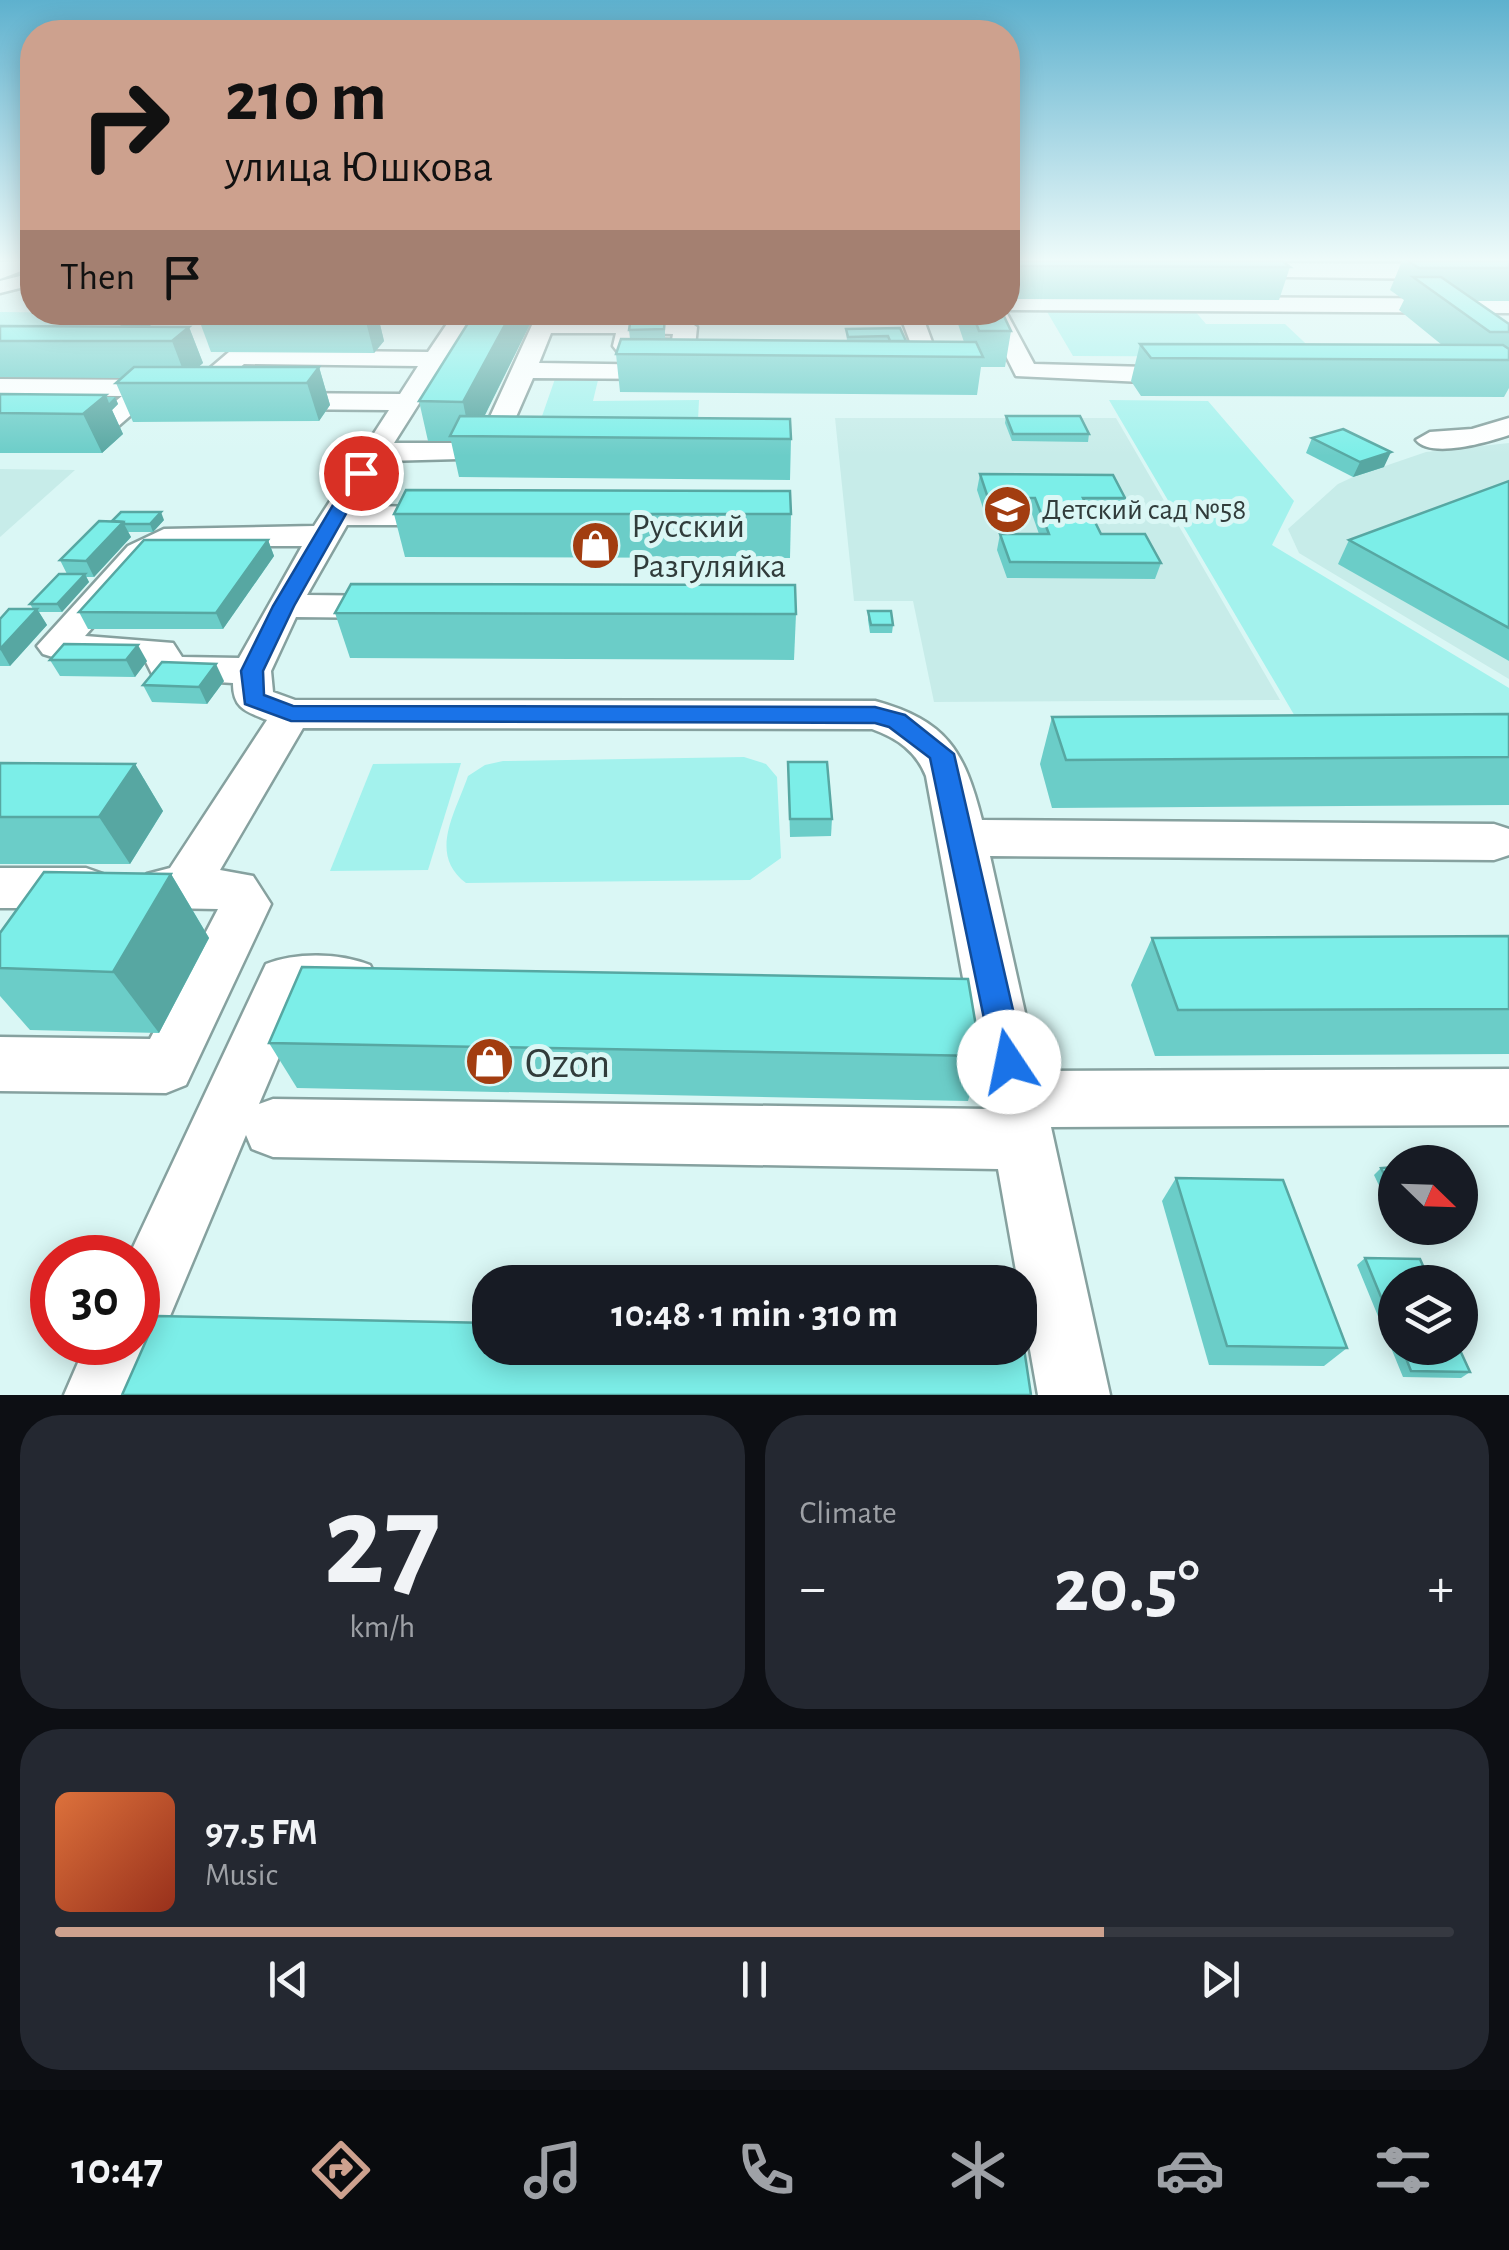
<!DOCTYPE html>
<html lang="en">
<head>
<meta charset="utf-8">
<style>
	body { margin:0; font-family:"Alegreya Sans",sans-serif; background:#242831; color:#f1f3f6; height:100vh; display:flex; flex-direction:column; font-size:38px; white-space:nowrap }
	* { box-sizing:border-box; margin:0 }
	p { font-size:32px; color:#9ea1a6 }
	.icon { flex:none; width:55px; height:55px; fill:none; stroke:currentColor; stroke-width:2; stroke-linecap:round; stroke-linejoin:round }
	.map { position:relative; height:1395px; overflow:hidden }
	.panel { display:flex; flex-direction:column; gap:20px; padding:20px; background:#0d0f14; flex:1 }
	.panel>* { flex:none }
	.banner { position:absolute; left:20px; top:20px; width:1000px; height:305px; border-radius:40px; box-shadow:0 5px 25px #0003; background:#cda18e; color:#111; overflow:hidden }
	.needle { width:65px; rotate:113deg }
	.controls { position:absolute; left:1378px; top:1145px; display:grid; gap:20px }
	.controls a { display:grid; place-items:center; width:100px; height:100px; border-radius:50%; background:#171b24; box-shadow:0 5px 25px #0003; font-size:50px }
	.speed { position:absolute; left:30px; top:1235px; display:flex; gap:20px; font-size:50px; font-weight:700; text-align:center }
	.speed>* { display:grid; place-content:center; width:130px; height:130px; border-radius:50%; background:#171b24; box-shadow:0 5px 25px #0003; line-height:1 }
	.speed .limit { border:15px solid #d22; background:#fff; color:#111 }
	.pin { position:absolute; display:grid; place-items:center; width:85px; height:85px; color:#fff; margin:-42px; border:5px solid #fff; border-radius:50%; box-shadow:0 2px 10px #0007 }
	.me { position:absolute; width:110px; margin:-55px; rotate:349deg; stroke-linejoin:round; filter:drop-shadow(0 0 8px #0008) }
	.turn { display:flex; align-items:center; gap:35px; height:210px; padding:0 40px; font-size:45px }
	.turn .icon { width:130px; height:130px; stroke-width:2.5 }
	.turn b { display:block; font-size:70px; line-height:85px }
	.then { display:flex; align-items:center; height:95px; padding:0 40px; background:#0003; gap:20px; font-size:38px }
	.big { font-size:75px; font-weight:600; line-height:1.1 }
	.panel .widget { flex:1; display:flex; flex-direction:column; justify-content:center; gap:15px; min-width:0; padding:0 35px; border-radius:40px; background:#242831 }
	.panel .dial { align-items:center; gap:0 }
	.dial b { font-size:130px; line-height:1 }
	.song { display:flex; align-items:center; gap:30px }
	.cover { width:120px; height:120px; border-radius:15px; background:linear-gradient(135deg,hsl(20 70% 55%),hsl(10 70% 35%)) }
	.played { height:10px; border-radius:5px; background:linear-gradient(90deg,#cda18e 75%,#363941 75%) }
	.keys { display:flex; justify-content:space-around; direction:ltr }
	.heat { display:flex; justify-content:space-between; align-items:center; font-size:55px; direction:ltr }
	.panel .tiles { flex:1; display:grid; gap:20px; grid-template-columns:1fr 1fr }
	.widget:last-child { grid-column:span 2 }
	.trip { position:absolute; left:472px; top:1265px; width:565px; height:100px; border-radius:40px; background:#171b24; box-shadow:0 5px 25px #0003; font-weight:600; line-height:100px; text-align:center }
	.menu { display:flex; height:160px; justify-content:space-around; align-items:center; background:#090b0e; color:#9ea1a6 }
	.menu .icon { width:70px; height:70px }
	.menu .on { color:#cda18e }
	.menu b { font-size:45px; color:#f1f3f6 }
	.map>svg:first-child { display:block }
</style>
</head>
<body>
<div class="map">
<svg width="1509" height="1395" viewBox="0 0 1509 1395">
	<rect width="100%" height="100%" fill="#daf7f5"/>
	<g fill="#c7ece9">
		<polygon points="835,418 1116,418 1280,700 934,702 913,601 854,601"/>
		<polygon points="1509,443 1509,679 1299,553 1288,529 1338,484 1353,477 1426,452"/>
		<polygon points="0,469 75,470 0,537"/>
	</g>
	<g fill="#a3f2ed">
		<polygon points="1046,310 1194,310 1206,324 1285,324 1320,357 1073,356"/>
		<polygon points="0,312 98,313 68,334 0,356"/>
		<polygon points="578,312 762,313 761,319 576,318"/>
		<polygon points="556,376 599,376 593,401 699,400 697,441 533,442"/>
		<polygon points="1109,400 1208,401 1294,501 1272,545 1509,688 1509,743 1303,730"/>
		<path d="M744,757L766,764L777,777L781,858L750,880L466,883C428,854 455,814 468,776L485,765L503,761Z"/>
		<polygon points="461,763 428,870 330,871 373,764"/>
	</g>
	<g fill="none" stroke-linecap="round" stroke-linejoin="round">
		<defs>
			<g id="minor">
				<polygon points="32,273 32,285 0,293 0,281"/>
				<polygon points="1008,296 1509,299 1509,313 1008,310"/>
				<path d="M455,312H477L394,443H478L538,312H560L557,319L686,320L697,327L695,347L683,354L617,351L613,346L616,333H551L539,363L671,365L683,372L671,379L533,378L498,458L384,461L357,506L446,507L457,509L462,516L457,523L446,525H347L307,595L389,596L402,599L407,607L402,615L389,618L296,617L271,671L273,692L295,700L875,701C947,721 964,750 982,820L1494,824L1509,829V855L1494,860L990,856L1038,1071L1509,1069V1125L1051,1127L1110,1395H1038L998,1169L273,1157L252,1149L246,1135L162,1335L156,1338L158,1342L136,1395H64L87,1342H138V1258H128L266,964C297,952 339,953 370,965L378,981L370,997L351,1004L302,1003L259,1104L273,1099L987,1109L926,776C916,751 897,738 872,729L303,728L220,870L253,876L271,904L186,1085L166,1093L0,1091V1037L150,1039L218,909L164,908L147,902L140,888L147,874L170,868L267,720C245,711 233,708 233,683L154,678L146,662L56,658L43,654L37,646L128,546L164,529L314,526L389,410L276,409L263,401L276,393L400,394L418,366L244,364L210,392L201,395L188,387L229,352L238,350L428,352ZM639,333L673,334L672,340L638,339ZM181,546H302L239,658L182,657L173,643L85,636L152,560Z"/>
				<polygon points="899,312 921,312 935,350 931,355 915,355"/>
				<polygon points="984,312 1006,312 1034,364 1185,368 1198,376 1185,384 1016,376"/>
				<polygon points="0,379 171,380 184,388 180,393 153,396 108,435 98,437 0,436 0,420 91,421 122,396 0,395"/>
				<path d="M1509,418V435C1488,442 1431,459 1416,440L1430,432L1472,429Z"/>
				<polygon points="0,868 86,868 103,874 110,888 103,902 86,908 0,908"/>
			</g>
			<g id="major">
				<polygon points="32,261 32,267 0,279 0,262"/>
				<polygon points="1222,263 1509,264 1509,280 1213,276 1209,271 1213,266"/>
			</g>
		</defs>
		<use href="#minor" stroke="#86a19f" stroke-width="5"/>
		<use href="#major" stroke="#86a19f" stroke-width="5"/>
		<use href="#minor" fill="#fff" fill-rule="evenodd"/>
		<use href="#major" fill="#fff" fill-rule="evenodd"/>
	</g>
	<g fill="#6bcdc8">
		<polygon points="25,261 32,261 32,276"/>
		<polygon points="1008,261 1290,267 1279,300 1008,299"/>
		<polygon points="1402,261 1509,261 1509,301 1475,301 1509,324 1509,388 1504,397 1141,396 1131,381 1140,344 1442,345 1399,310 1404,300 1390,290"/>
		<polygon points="377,312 384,341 374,353 211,352 198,317"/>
		<polygon points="475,312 536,312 484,417 791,439 790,480 459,477 451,441 428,441 419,401"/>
		<polygon points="844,312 897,312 896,319 845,318"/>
		<polygon points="954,312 1002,312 1011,331 1005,367 981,367 977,395 620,392 616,354 630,339 629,330 665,317 665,339 847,341 846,329 900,328 906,341 964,342"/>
		<polygon points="150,318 152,324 150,326 189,327 203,363 198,367 319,367 330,405 319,421 133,422 116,383 122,378 0,377 0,326 122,326"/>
		<polygon points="0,394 106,395 107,397 115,397 118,404 112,410 123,434 102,453 0,453"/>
		<polygon points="1006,416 1089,434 1088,442 1012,441 1005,423"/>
		<polygon points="1312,438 1384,467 1353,477 1306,453"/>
		<polygon points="980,474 1125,498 1121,514 1091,514 1101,534 1161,563 1155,579 1007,578 997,550 1000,534 1039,534 1032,514 985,514 977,490"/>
		<polygon points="1509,481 1509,661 1338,564 1349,540"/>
		<polygon points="394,514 791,514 790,558 405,557"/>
		<polygon points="164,520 153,532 128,532 131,537 94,577 86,577 89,582 62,612 39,612 47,625 10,666 0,666 0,619 33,609 30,604 67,574 60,560 99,521"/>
		<polygon points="268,540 274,556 223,629 88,629 79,612"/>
		<polygon points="868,611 893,625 892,633 870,633 868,620"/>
		<polygon points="335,613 796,614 794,660 350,658"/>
		<polygon points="50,660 147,661 135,677 60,676"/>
		<polygon points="224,681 207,704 152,702 143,685"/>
		<polygon points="1509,714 1509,805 1052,808 1040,764 1052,717"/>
		<polygon points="788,762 832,819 831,836 790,837"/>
		<polygon points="0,763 135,764 163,811 130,864 0,864"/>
		<polygon points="171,874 209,938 159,1033 30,1030 0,996 0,968"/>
		<polygon points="1509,936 1509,1054 1155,1056 1131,985 1152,938"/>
		<polygon points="269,1043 981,1056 968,1101 297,1088"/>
		<polygon points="1395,1167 1395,1219 1374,1175 1381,1168"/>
		<polygon points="1176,1178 1347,1348 1324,1366 1209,1365 1162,1201"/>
		<polygon points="1365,1258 1395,1282 1395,1348 1459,1348 1470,1372 1461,1378 1403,1377 1357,1265"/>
	</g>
	<g fill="#57a7a2">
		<polygon points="370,312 377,312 384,341 374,353 365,318"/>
		<polygon points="512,312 536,312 474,437 470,437 463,402"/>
		<polygon points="150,318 152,324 139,335 136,328"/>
		<polygon points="189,327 203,363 186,378 172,341"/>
		<polygon points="319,367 330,405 319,421 307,383"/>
		<polygon points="106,395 109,403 115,397 118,404 112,410 123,434 102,453 83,414"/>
		<polygon points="1391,452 1384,467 1353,477 1360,462"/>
		<polygon points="161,512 164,520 153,532 150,524"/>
		<polygon points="123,522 131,537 94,577 86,561"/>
		<polygon points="268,540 274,556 223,629 216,613"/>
		<polygon points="85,574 89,582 62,612 57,604"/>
		<polygon points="37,609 47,625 10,666 0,649"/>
		<polygon points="138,645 147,661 135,677 126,660"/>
		<polygon points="216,664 224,681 207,704 199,687"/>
		<polygon points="135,764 163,811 130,864 99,817"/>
		<polygon points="171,874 209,938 159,1033 113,972"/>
	</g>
	<g fill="#7ceee8" stroke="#57a7a2" stroke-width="2.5">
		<polygon points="1008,261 1282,261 1290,267 1008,266"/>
		<polygon points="1408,261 1509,261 1509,268 1419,268"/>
		<polygon points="1413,277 1441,277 1509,324 1509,332 1490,332"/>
		<polygon points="203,312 370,312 365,318 198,317"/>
		<polygon points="475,312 512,312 463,402 419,401"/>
		<polygon points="972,312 1002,312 1011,331 979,331"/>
		<polygon points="631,317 665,317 664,329 629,330"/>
		<polygon points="133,318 150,318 139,326 122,326"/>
		<polygon points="0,326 189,327 172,341 0,341"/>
		<polygon points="900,328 906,341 890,341 888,336 848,337 846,329"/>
		<polygon points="621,339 976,342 983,357 616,354"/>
		<polygon points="1140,344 1503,345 1509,349 1509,360 1151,358"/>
		<polygon points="134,367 319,367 307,383 116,383"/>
		<polygon points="0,394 106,395 83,414 0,413"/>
		<polygon points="460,416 790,419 791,439 450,436"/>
		<polygon points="1006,416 1080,416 1089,434 1013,434"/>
		<polygon points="1343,429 1391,452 1360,462 1312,438"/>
		<polygon points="980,474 1113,475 1125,498 1083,498 1101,534 1145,534 1161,563 1010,562 1000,534 1049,534 1035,498 988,498"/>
		<polygon points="1509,481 1509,628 1349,540"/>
		<polygon points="406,490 790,491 791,514 394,514"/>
		<polygon points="121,512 161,512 150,524 125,524 123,522 112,521"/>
		<polygon points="99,521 123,522 86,561 60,560"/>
		<polygon points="144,540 268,540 216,613 79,612"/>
		<polygon points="59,574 85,574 57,604 30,604"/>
		<polygon points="351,584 795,585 796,614 335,613"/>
		<polygon points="9,609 37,609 0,649 0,619"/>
		<polygon points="868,611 891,611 893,625 871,625"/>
		<polygon points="64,644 138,645 126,660 50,660"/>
		<polygon points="162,662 216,664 199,687 143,685"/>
		<polygon points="1509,714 1509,757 1066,760 1052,717"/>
		<polygon points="788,762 827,762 832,819 790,819"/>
		<polygon points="0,763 135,764 99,817 0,817"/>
		<polygon points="44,872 171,874 113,972 0,968 0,933"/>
		<polygon points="1509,936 1509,1009 1178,1010 1152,938"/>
		<polygon points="302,967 968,979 981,1056 269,1043"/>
		<polygon points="1395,1167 1395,1196 1381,1168"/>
		<polygon points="1176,1178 1283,1180 1347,1348 1227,1346"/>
		<polygon points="1365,1258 1420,1259 1430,1282 1395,1282 1395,1331"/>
		<polygon points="157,1316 490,1323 490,1348 1020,1348 1020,1335 1022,1335 1031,1395 122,1395"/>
		<polygon points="1402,1348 1459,1348 1470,1372 1411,1371"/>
	</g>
	<linearGradient id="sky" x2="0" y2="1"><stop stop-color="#5eb1ce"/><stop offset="0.57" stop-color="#eefbfa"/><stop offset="1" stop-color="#eefbfa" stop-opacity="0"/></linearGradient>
	<rect width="1509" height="456" fill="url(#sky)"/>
	<polygon fill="#1a73e8" stroke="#114b97" stroke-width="2.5" points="361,468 369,473 294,606 263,671 264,695 293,706 875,707 905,715 954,754 1025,1062 1021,1072 1009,1077 998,1072 993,1062 930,758 889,727 875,723 291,721 245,704 241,671 273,606 352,473"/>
	<defs>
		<symbol id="school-disc" viewBox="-11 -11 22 22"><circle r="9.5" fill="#a23d10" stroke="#daf7f5"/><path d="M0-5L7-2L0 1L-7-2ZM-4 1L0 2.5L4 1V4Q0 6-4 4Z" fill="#fff"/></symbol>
		<symbol id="shop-disc" viewBox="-11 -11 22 22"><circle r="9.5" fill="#a23d10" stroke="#daf7f5"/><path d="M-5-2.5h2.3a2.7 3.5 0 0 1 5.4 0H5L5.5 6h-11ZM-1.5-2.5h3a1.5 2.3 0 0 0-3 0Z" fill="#fff"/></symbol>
	</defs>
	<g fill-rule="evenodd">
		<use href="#school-disc" x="980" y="482" width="55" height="55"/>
		<use href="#shop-disc" x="568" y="518" width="55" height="55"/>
		<use href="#shop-disc" x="462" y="1034" width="55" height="55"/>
	</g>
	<g text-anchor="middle" stroke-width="10" stroke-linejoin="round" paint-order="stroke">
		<g font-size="30" fill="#313c3b" stroke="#daf7f5" text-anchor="start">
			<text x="1042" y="519">Детский сад №58</text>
		</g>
		<g font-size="35" fill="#313c3b" stroke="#daf7f5" text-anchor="start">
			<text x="631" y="537">Русский<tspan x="631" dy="40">Разгуляйка</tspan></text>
		</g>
		<g font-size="42" fill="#313c3b" stroke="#daf7f5" text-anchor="start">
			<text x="525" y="1077">Ozon</text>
		</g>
	</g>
</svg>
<div class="controls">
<a><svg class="needle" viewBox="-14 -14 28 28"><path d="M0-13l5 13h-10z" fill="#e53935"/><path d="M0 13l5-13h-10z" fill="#9ea1a6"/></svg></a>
<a><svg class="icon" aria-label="layers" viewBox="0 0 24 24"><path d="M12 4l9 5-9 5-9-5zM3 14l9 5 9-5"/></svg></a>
</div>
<div class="speed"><div class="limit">30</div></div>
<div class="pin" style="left:361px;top:473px;background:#d93025"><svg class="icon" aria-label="arrive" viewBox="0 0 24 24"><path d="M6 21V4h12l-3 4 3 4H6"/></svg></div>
<svg class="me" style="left:1009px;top:1062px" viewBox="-20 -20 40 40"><circle r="19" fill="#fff"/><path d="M0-13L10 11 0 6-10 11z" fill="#1a73e8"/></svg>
<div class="trip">10:48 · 1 min · 310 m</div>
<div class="banner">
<div class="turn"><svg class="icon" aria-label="right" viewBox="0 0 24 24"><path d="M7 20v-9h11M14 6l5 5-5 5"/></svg><div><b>210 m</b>улица Юшкова</div></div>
<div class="then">Then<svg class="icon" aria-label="arrive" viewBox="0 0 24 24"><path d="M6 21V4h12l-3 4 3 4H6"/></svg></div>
</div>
</div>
<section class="panel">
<div class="tiles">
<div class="widget dial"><b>27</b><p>km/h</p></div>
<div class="widget"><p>Climate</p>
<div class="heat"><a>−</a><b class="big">20.5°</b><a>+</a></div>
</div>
<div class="widget">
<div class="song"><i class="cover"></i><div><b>97.5 FM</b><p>Music</p></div></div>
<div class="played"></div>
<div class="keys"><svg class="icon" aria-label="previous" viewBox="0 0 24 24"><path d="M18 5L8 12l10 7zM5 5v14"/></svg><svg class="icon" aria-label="pause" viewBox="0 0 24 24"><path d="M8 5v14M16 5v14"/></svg><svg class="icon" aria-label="next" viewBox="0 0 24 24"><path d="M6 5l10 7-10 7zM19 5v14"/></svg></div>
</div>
</div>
</section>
<nav class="menu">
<b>10:47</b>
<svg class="icon on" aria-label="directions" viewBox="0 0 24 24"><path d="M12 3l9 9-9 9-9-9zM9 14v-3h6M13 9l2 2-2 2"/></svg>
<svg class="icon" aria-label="music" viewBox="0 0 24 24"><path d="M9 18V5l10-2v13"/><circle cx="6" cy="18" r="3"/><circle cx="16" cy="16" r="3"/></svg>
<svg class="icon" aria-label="phone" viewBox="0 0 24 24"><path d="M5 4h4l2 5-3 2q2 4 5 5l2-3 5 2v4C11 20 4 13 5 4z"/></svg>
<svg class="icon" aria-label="climate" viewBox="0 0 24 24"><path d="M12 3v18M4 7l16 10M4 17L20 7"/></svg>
<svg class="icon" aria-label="car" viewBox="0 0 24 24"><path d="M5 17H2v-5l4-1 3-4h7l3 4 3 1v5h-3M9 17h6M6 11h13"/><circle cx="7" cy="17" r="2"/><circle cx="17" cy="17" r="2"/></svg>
<svg class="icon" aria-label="filters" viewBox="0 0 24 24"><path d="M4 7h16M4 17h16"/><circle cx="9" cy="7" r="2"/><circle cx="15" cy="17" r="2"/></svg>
</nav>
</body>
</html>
